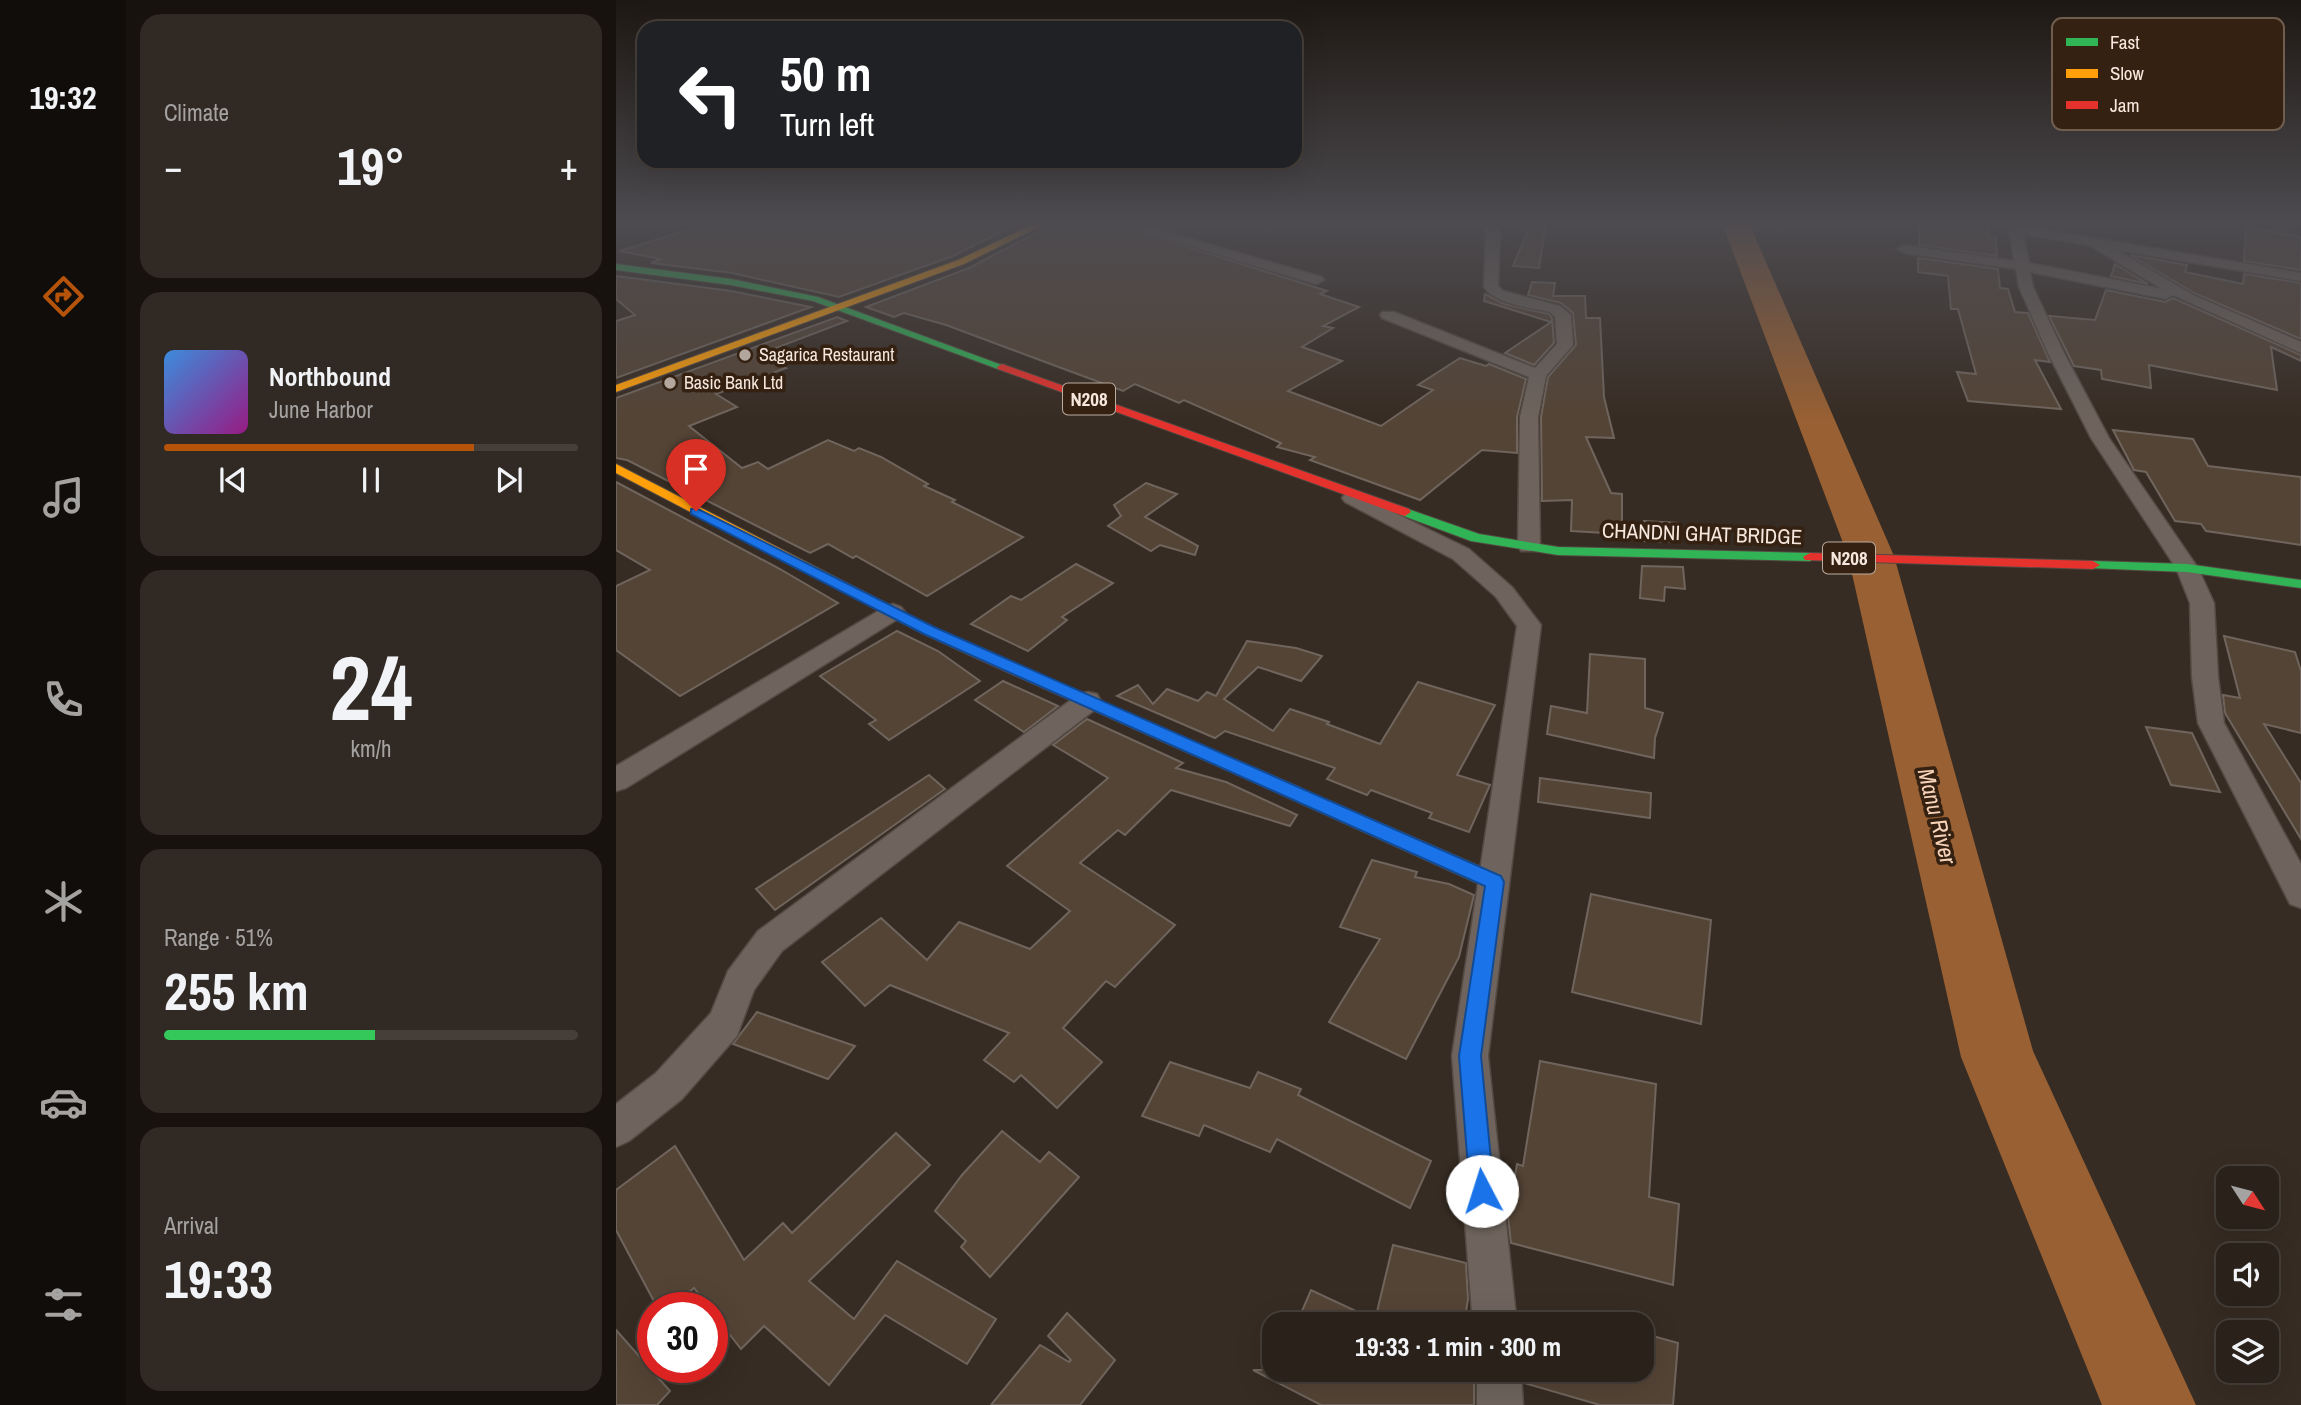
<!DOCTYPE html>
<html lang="en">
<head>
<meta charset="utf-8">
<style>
	body { margin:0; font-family:"Archivo Narrow",sans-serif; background:#312923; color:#f1f3f6; height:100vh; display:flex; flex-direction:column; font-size:26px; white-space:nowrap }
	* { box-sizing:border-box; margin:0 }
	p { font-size:23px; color:#a5a3a2 }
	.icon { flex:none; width:38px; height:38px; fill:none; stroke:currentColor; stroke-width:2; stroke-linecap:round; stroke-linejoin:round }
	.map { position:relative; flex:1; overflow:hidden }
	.side { display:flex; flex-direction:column; gap:14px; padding:14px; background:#17120e; width:490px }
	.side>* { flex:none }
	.banner { position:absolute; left:21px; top:21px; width:665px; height:147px; border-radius:21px; box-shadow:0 7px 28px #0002,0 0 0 2px #453e39; background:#202124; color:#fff; overflow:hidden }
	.needle { width:46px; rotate:126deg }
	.fabs { position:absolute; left:1600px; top:1166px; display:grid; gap:14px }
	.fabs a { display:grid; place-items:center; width:63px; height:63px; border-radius:14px; background:#29211a; box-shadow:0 7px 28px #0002,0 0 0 2px #453e39; font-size:35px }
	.speed { position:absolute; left:21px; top:1292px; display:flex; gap:14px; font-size:35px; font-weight:700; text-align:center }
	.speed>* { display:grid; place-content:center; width:91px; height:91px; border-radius:50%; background:#29211a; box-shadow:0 7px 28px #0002,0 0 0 2px #453e39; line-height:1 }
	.speed .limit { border:10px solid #d22; background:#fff; color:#111 }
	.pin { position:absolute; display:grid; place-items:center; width:60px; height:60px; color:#fff; margin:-72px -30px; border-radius:50% 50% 50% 0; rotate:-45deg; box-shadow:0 0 7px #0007 }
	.pin .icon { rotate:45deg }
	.me { position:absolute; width:77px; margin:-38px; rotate:355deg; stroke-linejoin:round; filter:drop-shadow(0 0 5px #0008) }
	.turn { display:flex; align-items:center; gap:24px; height:147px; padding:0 28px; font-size:32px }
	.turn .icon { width:91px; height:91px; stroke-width:2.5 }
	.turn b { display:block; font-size:49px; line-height:60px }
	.big { font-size:52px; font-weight:800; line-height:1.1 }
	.side .tile { flex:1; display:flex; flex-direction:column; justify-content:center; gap:10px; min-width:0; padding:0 24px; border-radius:21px; background:#312923 }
	.side .dial { align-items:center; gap:0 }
	.dial b { font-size:91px; line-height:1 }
	.song { display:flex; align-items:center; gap:21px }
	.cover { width:84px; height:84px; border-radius:10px; background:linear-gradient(135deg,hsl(210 70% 55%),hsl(310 70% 35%)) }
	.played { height:7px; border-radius:4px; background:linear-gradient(90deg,#b45309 75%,#453e39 75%) }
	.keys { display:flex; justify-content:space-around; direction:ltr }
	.heat { display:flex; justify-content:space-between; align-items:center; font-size:38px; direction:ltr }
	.charge { height:10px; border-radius:5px; background:linear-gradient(90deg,#34c759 51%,#453e39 0) }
	.trip { position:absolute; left:646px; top:1312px; width:392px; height:70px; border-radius:21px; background:#29211a; box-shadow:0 7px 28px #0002,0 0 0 2px #453e39; font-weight:800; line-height:70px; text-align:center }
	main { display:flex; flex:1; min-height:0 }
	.tabs { display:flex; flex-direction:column; width:126px; justify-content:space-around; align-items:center; background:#100d0a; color:#a5a3a2 }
	.tabs .icon { width:49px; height:49px }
	.tabs .current { color:#b45309 }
	.tabs b { font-size:32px; color:#f1f3f6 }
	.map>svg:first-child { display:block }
</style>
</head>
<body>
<main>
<nav class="tabs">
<b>19:32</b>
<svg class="icon current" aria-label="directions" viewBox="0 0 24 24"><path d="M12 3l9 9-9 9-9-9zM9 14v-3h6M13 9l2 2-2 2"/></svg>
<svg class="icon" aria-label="music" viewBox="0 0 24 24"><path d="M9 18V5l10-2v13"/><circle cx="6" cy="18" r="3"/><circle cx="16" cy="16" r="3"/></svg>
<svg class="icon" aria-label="phone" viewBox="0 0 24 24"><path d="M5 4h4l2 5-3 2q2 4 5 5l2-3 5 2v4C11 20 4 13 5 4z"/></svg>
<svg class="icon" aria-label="climate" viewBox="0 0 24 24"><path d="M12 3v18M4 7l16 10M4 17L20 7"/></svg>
<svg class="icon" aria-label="car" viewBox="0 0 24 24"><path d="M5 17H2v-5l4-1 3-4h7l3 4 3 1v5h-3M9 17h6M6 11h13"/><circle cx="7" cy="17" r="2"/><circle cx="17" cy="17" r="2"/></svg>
<svg class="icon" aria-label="filters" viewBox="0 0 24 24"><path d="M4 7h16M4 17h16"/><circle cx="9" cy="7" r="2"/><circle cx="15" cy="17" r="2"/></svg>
</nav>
<section class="side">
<div class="tile"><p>Climate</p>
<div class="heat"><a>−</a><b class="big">19°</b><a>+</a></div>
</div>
<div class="tile">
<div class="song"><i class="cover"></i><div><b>Northbound</b><p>June Harbor</p></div></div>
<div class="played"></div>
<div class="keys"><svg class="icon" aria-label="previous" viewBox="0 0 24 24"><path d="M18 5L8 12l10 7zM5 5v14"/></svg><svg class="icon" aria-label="pause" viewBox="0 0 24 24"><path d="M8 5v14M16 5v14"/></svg><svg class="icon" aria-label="next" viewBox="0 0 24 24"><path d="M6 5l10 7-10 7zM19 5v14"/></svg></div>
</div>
<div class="tile dial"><b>24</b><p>km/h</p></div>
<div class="tile"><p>Range · 51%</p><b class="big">255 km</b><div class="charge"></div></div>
<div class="tile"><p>Arrival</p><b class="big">19:33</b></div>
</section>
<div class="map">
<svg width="1685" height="1405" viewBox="0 0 1685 1405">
	<rect width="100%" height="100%" fill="#372c23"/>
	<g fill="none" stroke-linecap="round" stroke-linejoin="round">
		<polygon fill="#986033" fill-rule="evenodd" points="1106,223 1133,223 1278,556 1417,1051 1580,1405 1486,1405 1345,1057 1232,556"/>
	</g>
	<g fill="#544436" stroke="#6f655d" stroke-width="2">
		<polygon points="96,223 404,223 337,256 223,297 116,273 35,263 45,259 3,251"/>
		<polygon points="439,223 496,223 711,291 704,294 743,307 707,326 717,328 686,347 726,361 672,391 765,426 817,390 802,385 844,358 870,366 873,364 910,379 901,417 901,453 866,450 804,500 694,460 699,457 661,447 665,443 568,400 563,403 519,384 507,391 330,325 288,313 278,317 250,307 353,268"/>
		<polygon points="915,223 930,223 923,268 897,266"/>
		<polygon points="1304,223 1372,223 1373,238 1380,238 1381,256 1303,245"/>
		<polygon points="1630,227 1685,237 1685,270 1628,261"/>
		<polygon points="1514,255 1571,265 1569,272 1627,284 1628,274 1685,283 1685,339 1578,293"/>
		<polygon points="1302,258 1382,269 1384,288 1392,289 1399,312 1412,313 1434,362 1419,360 1445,409 1352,401 1341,372 1360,374 1342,309 1335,309 1332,276 1302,272"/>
		<polygon points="1499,264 1532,284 1495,276"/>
		<polygon points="0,276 115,291 195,307 0,378 0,321 19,315 0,299"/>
		<polygon points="916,282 939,283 937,296 969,296 970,318 984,318 988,397 998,438 970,437 995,493 1006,494 1006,534 955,531 956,500 926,501 925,417 932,377 960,345 957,313 945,303 912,295"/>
		<polygon points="1490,290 1549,302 1557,298 1685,355 1685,361 1655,347 1661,390 1533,365 1535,388 1486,379 1485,370 1458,366 1433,316 1479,320"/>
		<polygon points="869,294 888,304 933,314 936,318 938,343 918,365 889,353 935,322 868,301"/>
		<polygon points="221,317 231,321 144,354 170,368 100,394 121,407 73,426 126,468 142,462 152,469 212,440 238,451 243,448 265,457 312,484 308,486 339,500 336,502 407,537 311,596 240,556 237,558 212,544 194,553 11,460 0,458 0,398"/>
		<polygon points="1497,430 1577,439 1592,466 1685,477 1685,545 1590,531 1585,524 1559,521 1530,472 1518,470"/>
		<polygon points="0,482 164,569 222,603 64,696 0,650 0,586 34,570 0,550"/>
		<polygon points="530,483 561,494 529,517 582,546 579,555 544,545 535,551 492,526 505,516 498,505"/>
		<polygon points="1028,521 1062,523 1064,542 1027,541"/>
		<polygon points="460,564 497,583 446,617 451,620 412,651 355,624 395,596 405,600"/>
		<polygon points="1026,566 1067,567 1069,589 1049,587 1048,601 1024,598"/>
		<polygon points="281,631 322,651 364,681 273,740 253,724 260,720 204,676"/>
		<polygon points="1608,636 1679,652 1685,671 1685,733 1648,724 1685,783 1685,839 1609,713 1607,695 1624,698"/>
		<polygon points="631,641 680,648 706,656 685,681 642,667 608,699 657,731 674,709 713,722 711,724 764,744 802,682 879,705 841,775 874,785 853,832 813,818 816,813 755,790 751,795 711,779 719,768 609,731 599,738 501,696 522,685 537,704 551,689 582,701 591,692 600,696"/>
		<polygon points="974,654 1029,659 1029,708 1047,713 1039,738 1038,758 931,734 935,706 971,713"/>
		<polygon points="387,681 442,706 408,732 359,700"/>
		<polygon points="471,719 567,763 560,768 610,782 681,815 674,826 555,790 509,835 502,830 464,863 559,925 499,987 490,981 447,1028 486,1062 441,1108 405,1075 398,1082 368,1060 393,1033 274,985 249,1006 206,962 265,918 311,960 343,922 414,949 454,911 391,866 492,778 437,745"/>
		<polygon points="1530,727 1576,733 1604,792 1555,785"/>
		<polygon points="313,775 329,789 159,910 140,889"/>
		<polygon points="924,778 1035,793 1034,818 922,802"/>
		<polygon points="756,860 801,872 799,877 833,884 858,895 843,957 790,1059 713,1022 764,939 724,927"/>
		<polygon points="975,894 1095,920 1085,1024 956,992"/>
		<polygon points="141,1012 192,1030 239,1046 212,1079 117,1044"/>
		<polygon points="924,1061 1040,1084 1033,1197 1063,1204 1057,1285 895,1243 892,1217 901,1164 907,1166"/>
		<polygon points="554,1062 634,1088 642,1072 685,1089 682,1095 815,1161 794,1208 661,1139 654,1152 588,1125 583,1136 526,1116"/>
		<polygon points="386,1131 424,1162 433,1152 463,1177 374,1277 345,1247 350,1241 319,1211 346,1175"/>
		<polygon points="280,1133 314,1165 193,1281 238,1319 281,1261 380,1319 351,1364 269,1315 213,1385 148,1326 125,1349 96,1312 96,1307 93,1307 78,1288 55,1307 41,1307 0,1230 0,1190 59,1146 128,1260 167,1223 176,1233"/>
		<polygon points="777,1245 850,1263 852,1299 848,1325 680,1325 695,1290 759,1320"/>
		<polygon points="451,1313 499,1360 464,1405 375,1405 424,1345 453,1362 455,1360 432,1336"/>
		<polygon points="0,1330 54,1391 41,1405 0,1405"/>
		<polygon points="1026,1333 1062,1343 1057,1405 984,1405 908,1383 908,1370 1026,1370"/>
		<polygon points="637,1370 858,1370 858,1405 705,1405"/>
	</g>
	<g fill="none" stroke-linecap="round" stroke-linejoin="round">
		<defs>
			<g id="street">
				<polygon points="498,223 520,223 706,277 708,280 701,284 696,283"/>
				<path d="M862,223H876L884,231L882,286L887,291L944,306L955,315L957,345L930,376L922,417L924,546L921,551H905L902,546L904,417L913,377L766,318L764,315L766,312H778L919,368L941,344L939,317L934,312C912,307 881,305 868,287L870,232Z"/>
				<path d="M1392,223H1405V226L1685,273V281L1501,250L1577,295L1685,342V353L1557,295L1550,299L1414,272L1417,287L1448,353L1493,438L1582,568L1598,603L1602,677L1608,723L1685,864V908L1674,904L1582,723L1576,677L1574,603L1560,568L1475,438L1432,353L1403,287L1400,269L1288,253L1281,249L1288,245L1398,261ZM1407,234L1473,245L1546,289L1413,263Z"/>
				<polygon points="736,492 853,549 896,587 925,625 872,1056 901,1325 857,1325 836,1056 901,626 880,597 837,559 729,502 726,498 729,494"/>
				<polygon points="277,604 285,607 289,612 285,617 10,788 0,791 0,766 269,607"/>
				<polygon points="472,692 481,694 485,701 481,708 166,951 138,990 121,1036 66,1099 13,1141 0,1147 0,1104 40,1073 95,1013 112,971 142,931 463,694"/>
				<polygon points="861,1370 905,1370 907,1405 861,1405"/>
			</g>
			<g id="fast">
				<polygon points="0,264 115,279 202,297 391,367 382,369 197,301 115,285 0,270"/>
				<polygon points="789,508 863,534 942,547 1194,553 1201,557 1194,561 942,555 855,541 785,515 783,512"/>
				<polygon points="1477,561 1571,564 1685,580 1685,588 1571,572 1472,568 1470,565"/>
				<polygon points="679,786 886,876 888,882 886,888 879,890 872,888 673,798 670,793 673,788"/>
			</g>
			<g id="slow">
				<polygon points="420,223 431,223 348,264 0,392 0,385 342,260"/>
				<polygon points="0,464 318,628 370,650 372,654 365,659 360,658 308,634 0,473"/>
			</g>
			<g id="jam">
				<polygon points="386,364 793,509 795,512 789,516 785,515 382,369 381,367"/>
				<polygon points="1194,553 1477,561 1484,565 1477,569 1189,560 1187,557"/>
				<polygon points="365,649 685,788 688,793 685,798 679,800 673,798 360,658 358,654"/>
			</g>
		</defs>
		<use href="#street" stroke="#544a43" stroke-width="3"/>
		<use href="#fast" stroke="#544a43" stroke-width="2"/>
		<use href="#slow" stroke="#544a43" stroke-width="2"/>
		<use href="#jam" stroke="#544a43" stroke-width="2"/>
		<use href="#street" fill="#6e645d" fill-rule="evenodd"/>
		<use href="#fast" fill="#30b455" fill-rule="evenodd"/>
		<use href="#slow" fill="#ff9f0a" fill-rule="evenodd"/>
		<use href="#jam" fill="#e5322d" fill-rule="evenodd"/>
	</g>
	<linearGradient id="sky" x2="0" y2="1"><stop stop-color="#1e1813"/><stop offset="0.53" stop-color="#4d4b50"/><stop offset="1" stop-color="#4d4b50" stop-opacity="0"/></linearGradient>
	<rect width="1685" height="420" fill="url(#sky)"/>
	<polygon fill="#1a73e8" stroke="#114b97" stroke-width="2" points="80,508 318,627 885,876 888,882 865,1056 878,1191 875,1199 866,1203 858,1199 854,1191 843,1056 869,886 308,634 75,514 75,509"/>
	<g fill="#b3a69d" stroke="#352111" stroke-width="2.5">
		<circle cx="129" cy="355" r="7"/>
		<circle cx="54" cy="383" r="7"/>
	</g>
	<g text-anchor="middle" stroke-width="7" stroke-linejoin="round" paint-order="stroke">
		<g font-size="18" fill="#f6e8de" stroke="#352111" text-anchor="start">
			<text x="143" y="361">Sagarica Restaurant</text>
			<text x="68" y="389">Basic Bank Ltd</text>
		</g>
		<g fill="#352111" stroke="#bcaca0" stroke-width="2">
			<rect x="447" y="383.5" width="52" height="31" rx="5"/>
			<rect x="1207" y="542.5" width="52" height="31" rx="5"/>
		</g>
		<g font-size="19" font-weight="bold" fill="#f6e8de">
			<text x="473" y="406">N208</text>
			<text x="1233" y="565">N208</text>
		</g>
		<g font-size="21" fill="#f6e8de" stroke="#352111">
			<text transform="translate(1086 534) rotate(2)" y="7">CHANDNI GHAT BRIDGE</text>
		</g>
		<g font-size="23" font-style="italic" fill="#f7d3ba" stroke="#352111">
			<text transform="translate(1321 816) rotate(76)" y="8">Manu River</text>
		</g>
	</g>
	<rect x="1436" y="18" width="232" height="112" rx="10" fill="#352111" stroke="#6f5d4e" stroke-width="2"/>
	<rect x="1450" y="38" width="32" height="8" fill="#30b455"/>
	<rect x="1450" y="69" width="32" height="9" fill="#ff9f0a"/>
	<rect x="1450" y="101" width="32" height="8" fill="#e5322d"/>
	<g font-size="19" fill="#f6e8de">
		<text x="1494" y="49">Fast</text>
		<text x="1494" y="80">Slow</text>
		<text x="1494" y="112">Jam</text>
	</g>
</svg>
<div class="fabs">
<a><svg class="needle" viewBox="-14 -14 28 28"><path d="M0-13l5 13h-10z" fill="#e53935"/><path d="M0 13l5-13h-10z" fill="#a5a3a2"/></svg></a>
<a><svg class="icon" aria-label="sound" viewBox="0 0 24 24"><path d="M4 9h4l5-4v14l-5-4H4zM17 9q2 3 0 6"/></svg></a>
<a><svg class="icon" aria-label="layers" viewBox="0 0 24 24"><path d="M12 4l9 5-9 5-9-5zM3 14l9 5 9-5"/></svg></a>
</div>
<div class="speed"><div class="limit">30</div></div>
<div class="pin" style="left:80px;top:511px;background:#d93025"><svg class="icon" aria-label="arrive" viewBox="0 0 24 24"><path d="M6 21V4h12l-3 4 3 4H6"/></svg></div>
<svg class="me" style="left:866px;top:1191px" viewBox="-20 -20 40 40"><circle r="19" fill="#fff"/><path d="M0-13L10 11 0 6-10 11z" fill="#1a73e8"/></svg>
<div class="trip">19:33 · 1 min · 300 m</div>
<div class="banner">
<div class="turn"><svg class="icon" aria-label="left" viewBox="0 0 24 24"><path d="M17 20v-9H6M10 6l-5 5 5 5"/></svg><div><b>50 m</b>Turn left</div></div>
</div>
</div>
</main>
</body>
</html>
